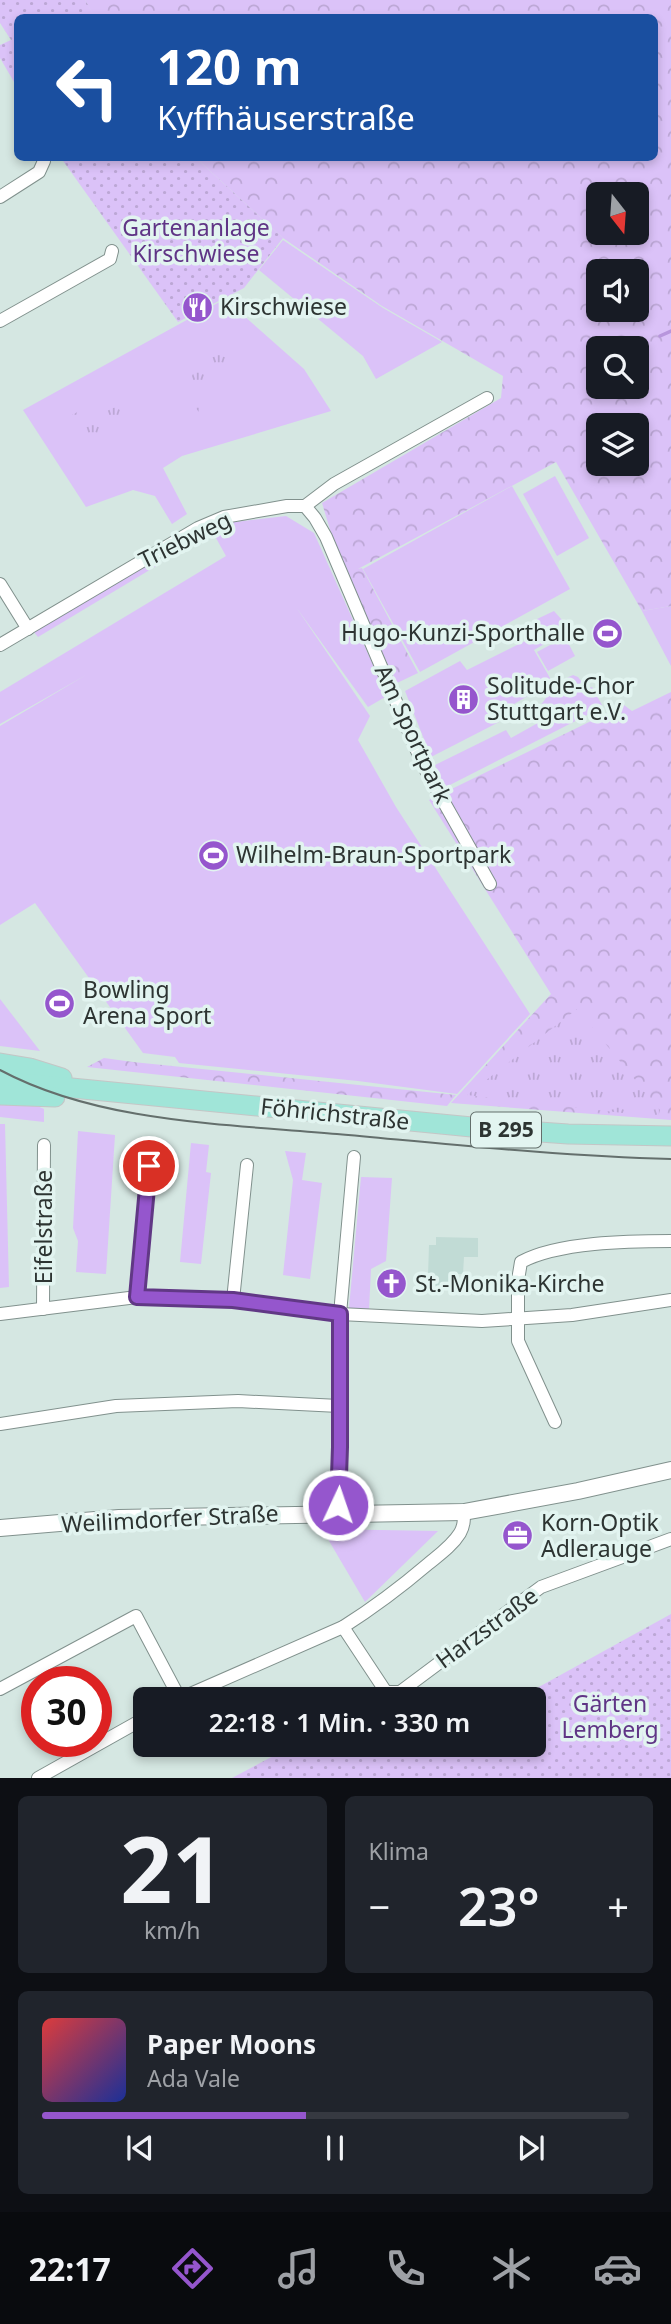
<!DOCTYPE html>
<html lang="de">
<head>
<meta charset="utf-8">
<style>
	body { margin:0; font-family:"Noto Sans",sans-serif; background:#20242c; color:#f1f3f6; height:100vh; display:flex; flex-direction:column; font-size:26px; white-space:nowrap }
	* { box-sizing:border-box; margin:0 }
	p { font-size:23px; color:#9ea1a6 }
	.icon { flex:none; width:38px; height:38px; fill:none; stroke:currentColor; stroke-width:2; stroke-linecap:round; stroke-linejoin:round }
	.map { position:relative; height:1778px; overflow:hidden }
	.sheet { display:flex; flex-direction:column; gap:18px; padding:18px; background:#0d0f14; flex:1 }
	.sheet>* { flex:none }
	.top-card { position:absolute; left:14px; top:14px; width:644px; height:147px; border-radius:10px; box-shadow:0 4px 10px #0003; background:#1a4fa0; color:#fff; overflow:hidden }
	.needle { width:46px; rotate:163deg }
	.buttons { position:absolute; left:586px; top:182px; display:grid; gap:14px }
	.buttons a { display:grid; place-items:center; width:63px; height:63px; border-radius:10px; background:#171b24; box-shadow:0 4px 10px #0003; font-size:35px }
	.speed { position:absolute; left:21px; top:1666px; display:flex; gap:14px; font-size:35px; font-weight:700; text-align:center }
	.speed>* { display:grid; place-content:center; width:91px; height:91px; border-radius:50%; background:#171b24; box-shadow:0 4px 10px #0003; line-height:1 }
	.speed .limit { border:10px solid #d22; background:#fff; color:#111 }
	.pin { position:absolute; display:grid; place-items:center; width:60px; height:60px; color:#fff; margin:-30px; border:4px solid #fff; border-radius:50%; box-shadow:0 2px 7px #0007 }
	.me { position:absolute; width:77px; margin:-38px; rotate:3deg; stroke-linejoin:round; filter:drop-shadow(0 0 5px #0008) }
	.turn { display:flex; align-items:center; gap:24px; height:147px; padding:0 28px; font-size:32px }
	.turn .icon { width:91px; height:91px; stroke-width:2.5 }
	.turn b { display:block; font-size:49px; line-height:60px }
	.big { font-size:52px; font-weight:600; line-height:1.1 }
	.sheet .tile { flex:1; display:flex; flex-direction:column; justify-content:center; gap:10px; min-width:0; padding:0 24px; border-radius:10px; background:#20242c }
	.sheet .dial { align-items:center; gap:0 }
	.dial b { font-size:91px; line-height:1 }
	.song { display:flex; align-items:center; gap:21px }
	.cover { width:84px; height:84px; border-radius:10px; background:linear-gradient(135deg,hsl(0 70% 55%),hsl(230 70% 35%)) }
	.played { height:7px; border-radius:4px; background:linear-gradient(90deg,#9556cd 45%,#363941 45%) }
	.keys { display:flex; justify-content:space-around; direction:ltr }
	.heat { display:flex; justify-content:space-between; align-items:center; font-size:38px; direction:ltr }
	.sheet .tiles { flex:1; display:grid; gap:18px; grid-template-columns:1fr 1fr }
	.tile:last-child { grid-column:span 2 }
	.trip { position:absolute; left:133px; top:1687px; width:413px; height:70px; border-radius:10px; background:#171b24; box-shadow:0 4px 10px #0003; font-weight:600; line-height:70px; text-align:center }
	.tabs { display:flex; height:112px; justify-content:space-around; align-items:center; background:#090b0e; color:#9ea1a6 }
	.tabs .icon { width:49px; height:49px }
	.tabs .on { color:#9556cd }
	.tabs b { font-size:32px; color:#f1f3f6 }
	.map>svg:first-child { display:block }
</style>
</head>
<body>
<div class="map">
<svg width="671" height="1778" viewBox="0 0 671 1778">
	<defs>
		<pattern id="forest-crowns" width="20" height="18" patternUnits="userSpaceOnUse" patternTransform="scale(1.75)"><rect width="20" height="18" fill="#dbc2f8"/><path d="M2 6a3 3 0 1 1 6 0M12 15a3 3 0 1 1 6 0" fill="none" stroke="#bca7d5"/></pattern>
		<pattern id="park-tufts" width="24" height="20" patternUnits="userSpaceOnUse" patternTransform="scale(1.75)"><rect width="24" height="20" fill="#dbc2f8"/><path d="M3 7l-1-3M5 7V3M7 7l1-3M15 17l-1-3M17 17v-4M19 17l1-3" fill="none" stroke="#bca7d5"/></pattern>
		<pattern id="garden-dots" width="8" height="8" patternUnits="userSpaceOnUse" patternTransform="scale(1.75)"><rect width="8" height="8" fill="#dbc2f8"/><path d="M2 2h.1M6 6h.1" fill="none" stroke="#bca7d5" stroke-width="1.8" stroke-linecap="round"/></pattern>
	</defs>
	<rect width="100%" height="100%" fill="#d5e7e2"/>
	<polygon fill="#c1dbd5" points="436,1237 478,1238 478,1257 464,1257 463,1274 452,1274 451,1290 433,1289 434,1276 428,1276 429,1245 436,1245"/>
	<g fill="#dbc2f8">
		<polygon points="283,240 383,308 442,342 376,379 363,356 259,270"/>
		<polygon points="225,299 304,369 331,411 182,456 163,468 187,514 172,524 155,496 133,490 86,507 23,410"/>
		<polygon points="555,476 589,538 557,556 523,494"/>
		<polygon points="512,486 570,589 420,672 363,569"/>
		<polygon points="286,516 314,533 387,696 368,707 296,607 370,716 358,740 396,807 530,1014 457,1094 358,1081 179,1063 175,1057 143,1053 35,903 0,925 0,726 86,675 0,724 0,692 226,556 211,529 227,523"/>
		<polygon points="154,558 158,565 38,637 34,632"/>
		<polygon points="671,606 671,666 642,611"/>
		<polygon points="554,611 570,629 534,650 550,678 543,687 495,715 499,722 431,757 405,691 460,661 467,670 541,633 537,619"/>
		<polygon points="565,637 575,656 548,671 537,652"/>
		<path d="M573,675L578,677L581,681L584,680L589,688L592,687L602,705L599,709L444,788L435,765L506,730L511,738L545,719L539,707C555,689 548,686 573,675Z"/>
		<polygon points="0,999 40,1051 0,1046"/>
		<polygon points="0,1101 29,1102 44,1109 44,1122 0,1117"/>
		<polygon points="0,1124 5,1124 9,1287 0,1288"/>
		<polygon points="78,1131 115,1135 106,1274 76,1272 78,1241 73,1228"/>
		<polygon points="191,1143 209,1145 206,1172 211,1173 201,1264 180,1262"/>
		<polygon points="285,1151 306,1153 302,1180 322,1183 310,1279 283,1275 293,1180"/>
		<polygon points="361,1177 392,1178 386,1261 371,1269 369,1310 349,1308"/>
		<polygon points="322,1529 438,1531 365,1602"/>
	</g>
	<g fill="url(#forest-crowns)" fill-rule="evenodd">
		<path d="M85,0H671V606L642,611L556,462L358,569L362,568L418,673L397,683L344,576L322,503L501,398L503,376L382,306L283,238L196,158H654V18H95ZM598,194H637V233H598ZM598,271H637V310H598ZM598,348H637V387H598ZM598,425H637V464H598Z"/>
		<polygon points="671,692 671,1120 451,1103 551,994 429,800 624,705 632,711"/>
		<polygon points="104,1058 133,1062 456,1095 447,1106 87,1067"/>
	</g>
	<g fill="url(#park-tufts)">
		<polygon points="199,352 225,352 234,370 209,395 199,412 186,397"/>
		<polygon points="117,406 128,421 88,441 70,416 85,408 93,418"/>
		<polygon points="577,1009 660,1110 658,1117 467,1095"/>
	</g>
	<g fill="url(#garden-dots)">
		<polygon points="0,0 85,0 95,17 18,18 17,87 0,58 0,45 11,40 0,23"/>
		<polygon points="61,158 196,158 283,238 244,288 178,322"/>
		<polygon points="671,1614 671,1778 232,1778 294,1745 411,1745 417,1755 435,1745 534,1745 534,1699 517,1699"/>
	</g>
	<g fill="none" stroke-linecap="round" stroke-linejoin="round">
		<polyline stroke="#b896dc" stroke-width="3.5" points="660,336 671,331"/>
		<defs>
			<g id="minor">
				<polyline points="0,197 39,172 44,161"/>
				<polyline points="0,321 110,259 112,251"/>
				<polyline points="305,506 315,518 326,537 423,765 490,884"/>
				<polyline points="0,584 28,629"/>
				<polyline points="0,645 198,528 224,517 287,506 305,506 334,484 487,398"/>
				<polyline points="137,1297 149,1166 147,1158"/>
				<polyline points="233,1300 247,1165"/>
				<polyline points="43,1309 44,1145"/>
				<polyline points="0,1314 137,1297 233,1300 340,1314 482,1321 572,1315 671,1300"/>
				<path d="M555,1422L518,1341V1280L521,1262C558,1242 629,1241 671,1241"/>
				<polyline points="0,1424 116,1406 238,1401 339,1406"/>
				<polyline points="338,1513 340,1448 340,1314 354,1157"/>
				<polyline points="343,1627 386,1692 400,1692 541,1587 671,1539"/>
				<polyline points="0,1689 136,1616 180,1699"/>
				<path d="M179,1699L343,1627C373,1608 401,1587 428,1564C439,1555 452,1546 460,1533C464,1526 464,1520 464,1512"/>
				<polyline points="38,1778 145,1718"/>
			</g>
			<polyline id="tertiary" points="0,1528 119,1518 464,1512 578,1491 671,1470"/>
			<g id="primary">
				<polyline points="0,1063 30,1068 62,1078"/>
				<polyline points="0,1081 482,1128 568,1134 671,1136"/>
				<polyline points="0,1095 55,1097"/>
			</g>
		</defs>
		<use href="#minor" stroke="#81918d" stroke-width="14"/>
		<use href="#tertiary" stroke="#81918d" stroke-width="18"/>
		<use href="#primary" stroke="#c4c6c6" stroke-width="21"/>
		<use href="#minor" stroke="#fff" stroke-width="12"/>
		<use href="#tertiary" stroke="#fff" stroke-width="16"/>
		<use href="#primary" stroke="#a0e5d8" stroke-width="19"/>
		<path stroke="#646f6c" stroke-width="2" d="M0,1070C99,1123 226,1124 337,1134C448,1144 559,1156 671,1159"/>
	</g>
	<g fill="none" stroke-linecap="round" stroke-linejoin="round">
		<defs>
			<polyline id="route" points="149,1166 137,1297 233,1300 340,1314 340,1447 338,1505"/>
		</defs>
		<use href="#route" stroke="#613885" stroke-width="18"/>
		<use href="#route" stroke="#9556cd" stroke-width="12"/>
	</g>
	<defs>
		<symbol id="restaurant-disc" viewBox="-11 -11 22 22"><circle r="9.5" fill="#9556cd" stroke="#e2f4f0"/><path d="M-5-6h1v4h1v-4h1v4h1v-4h1v5L-1.5 .5V6h-2V.5L-5-1ZM5-6V6H3V1.5H1.5Q1.5-4 5-6Z" fill="#fff"/></symbol>
		<symbol id="stadium-disc" viewBox="-11 -11 22 22"><circle r="9.5" fill="#9556cd" stroke="#e2f4f0"/><path d="M0-5a6.5 5 0 1 0 0 10a6.5 5 0 1 0 0-10ZM-3.5-1.8h7v3.6h-7Z" fill="#fff"/></symbol>
		<symbol id="building-disc" viewBox="-11 -11 22 22"><circle r="9.5" fill="#9556cd" stroke="#e2f4f0"/><path d="M-4-6H4V6H1V3H-1V6H-4ZM-2.5-4.3h1.7v1.8h-1.7ZM.8-4.3h1.7v1.8H.8ZM-2.5-1h1.7V.8h-1.7ZM.8-1h1.7V.8H.8Z" fill="#fff"/></symbol>
		<symbol id="church-disc" viewBox="-11 -11 22 22"><circle r="9.5" fill="#9556cd" stroke="#e2f4f0"/><path d="M-1.2-6h2.4v3.5h3.3v2.4h-3.3V6h-2.4V-.1h-3.3v-2.4h3.3Z" fill="#fff"/></symbol>
		<symbol id="office-disc" viewBox="-11 -11 22 22"><circle r="9.5" fill="#9556cd" stroke="#e2f4f0"/><path d="M-6-3h4V-5.5h4V-3h4V5H-6ZM-1-4.5V-3h2v-1.5ZM-6 0V1H6V0Z" fill="#fff"/></symbol>
	</defs>
	<g fill-rule="evenodd">
		<use href="#restaurant-disc" x="180" y="290" width="35" height="35"/>
		<use href="#stadium-disc" x="590" y="616" width="35" height="35"/>
		<use href="#building-disc" x="446" y="682" width="35" height="35"/>
		<use href="#stadium-disc" x="196" y="838" width="35" height="35"/>
		<use href="#stadium-disc" x="42" y="986" width="35" height="35"/>
		<use href="#church-disc" x="374" y="1266" width="35" height="35"/>
		<use href="#office-disc" x="500" y="1518" width="35" height="35"/>
	</g>
	<g text-anchor="middle" stroke-width="7" stroke-linejoin="round" paint-order="stroke">
		<rect fill="#e2f4f0" stroke="#636e6b" stroke-width="2" x="471" y="1112.5" width="70" height="35" rx="5"/>
		<g font-size="21" font-weight="bold" fill="#2d3432">
			<text x="506" y="1137">B 295</text>
		</g>
		<g font-size="23" fill="#603586" stroke="#e2f4f0">
			<text x="196" y="236">Gartenanlage<tspan x="196" dy="26">Kirschwiese</tspan></text>
			<text x="610" y="1712">Gärten<tspan x="610" dy="26">Lemberg</tspan></text>
		</g>
		<g font-size="23" fill="#2d3432" stroke="#e2f4f0" text-anchor="start">
			<text x="220" y="315">Kirschwiese</text>
			<text x="585" y="641" text-anchor="end">Hugo-Kunzi-Sporthalle</text>
			<text x="487" y="694">Solitude-Chor<tspan x="487" dy="26">Stuttgart e.V.</tspan></text>
			<text x="236" y="863">Wilhelm-Braun-Sportpark</text>
			<text x="83" y="998">Bowling<tspan x="83" dy="26">Arena Sport</tspan></text>
			<text x="415" y="1292">St.-Monika-Kirche</text>
			<text x="541" y="1531">Korn-Optik<tspan x="541" dy="26">Adlerauge</tspan></text>
		</g>
		<g font-size="23" fill="#2d3432" stroke="#e2f4f0">
			<text transform="translate(185 540) rotate(-26)" y="8">Triebweg</text>
			<text transform="translate(413 734) rotate(65)" y="8">Am Sportpark</text>
			<text transform="translate(335 1114) rotate(6)" y="8">Föhrichstraße</text>
			<text transform="translate(44 1227) rotate(-90)" y="8">Eifelstraße</text>
			<text transform="translate(170 1519) rotate(-3)" y="8">Weilimdorfer Straße</text>
			<text transform="translate(487 1628) rotate(-36)" y="8">Harzstraße</text>
		</g>
	</g>
</svg>
<div class="buttons">
<a><svg class="needle" viewBox="-14 -14 28 28"><path d="M0-13l5 13h-10z" fill="#e53935"/><path d="M0 13l5-13h-10z" fill="#9ea1a6"/></svg></a>
<a><svg class="icon" aria-label="sound" viewBox="0 0 24 24"><path d="M4 9h4l5-4v14l-5-4H4zM17 9q2 3 0 6"/></svg></a>
<a><svg class="icon" aria-label="search" viewBox="0 0 24 24"><circle cx="10" cy="10" r="6"/><path d="M15 15l6 6"/></svg></a>
<a><svg class="icon" aria-label="layers" viewBox="0 0 24 24"><path d="M12 4l9 5-9 5-9-5zM3 14l9 5 9-5"/></svg></a>
</div>
<div class="speed"><div class="limit">30</div></div>
<div class="pin" style="left:149px;top:1166px;background:#d93025"><svg class="icon" aria-label="arrive" viewBox="0 0 24 24"><path d="M6 21V4h12l-3 4 3 4H6"/></svg></div>
<svg class="me" style="left:338px;top:1505px" viewBox="-20 -20 40 40"><circle r="17" fill="#9556cd" stroke="#fff" stroke-width="3"/><path d="M0-11L8 9 0 5-8 9z" fill="#fff"/></svg>
<div class="trip">22:18 · 1 Min. · 330 m</div>
<div class="top-card">
<div class="turn"><svg class="icon" aria-label="left" viewBox="0 0 24 24"><path d="M17 20v-9H6M10 6l-5 5 5 5"/></svg><div><b>120 m</b>Kyffhäuserstraße</div></div>
</div>
</div>
<section class="sheet">
<div class="tiles">
<div class="tile dial"><b>21</b><p>km/h</p></div>
<div class="tile"><p>Klima</p>
<div class="heat"><a>−</a><b class="big">23°</b><a>+</a></div>
</div>
<div class="tile">
<div class="song"><i class="cover"></i><div><b>Paper Moons</b><p>Ada Vale</p></div></div>
<div class="played"></div>
<div class="keys"><svg class="icon" aria-label="previous" viewBox="0 0 24 24"><path d="M18 5L8 12l10 7zM5 5v14"/></svg><svg class="icon" aria-label="pause" viewBox="0 0 24 24"><path d="M8 5v14M16 5v14"/></svg><svg class="icon" aria-label="next" viewBox="0 0 24 24"><path d="M6 5l10 7-10 7zM19 5v14"/></svg></div>
</div>
</div>
</section>
<nav class="tabs">
<b>22:17</b>
<svg class="icon on" aria-label="directions" viewBox="0 0 24 24"><path d="M12 3l9 9-9 9-9-9zM9 14v-3h6M13 9l2 2-2 2"/></svg>
<svg class="icon" aria-label="music" viewBox="0 0 24 24"><path d="M9 18V5l10-2v13"/><circle cx="6" cy="18" r="3"/><circle cx="16" cy="16" r="3"/></svg>
<svg class="icon" aria-label="phone" viewBox="0 0 24 24"><path d="M5 4h4l2 5-3 2q2 4 5 5l2-3 5 2v4C11 20 4 13 5 4z"/></svg>
<svg class="icon" aria-label="climate" viewBox="0 0 24 24"><path d="M12 3v18M4 7l16 10M4 17L20 7"/></svg>
<svg class="icon" aria-label="car" viewBox="0 0 24 24"><path d="M5 17H2v-5l4-1 3-4h7l3 4 3 1v5h-3M9 17h6M6 11h13"/><circle cx="7" cy="17" r="2"/><circle cx="17" cy="17" r="2"/></svg>
</nav>
</body>
</html>
